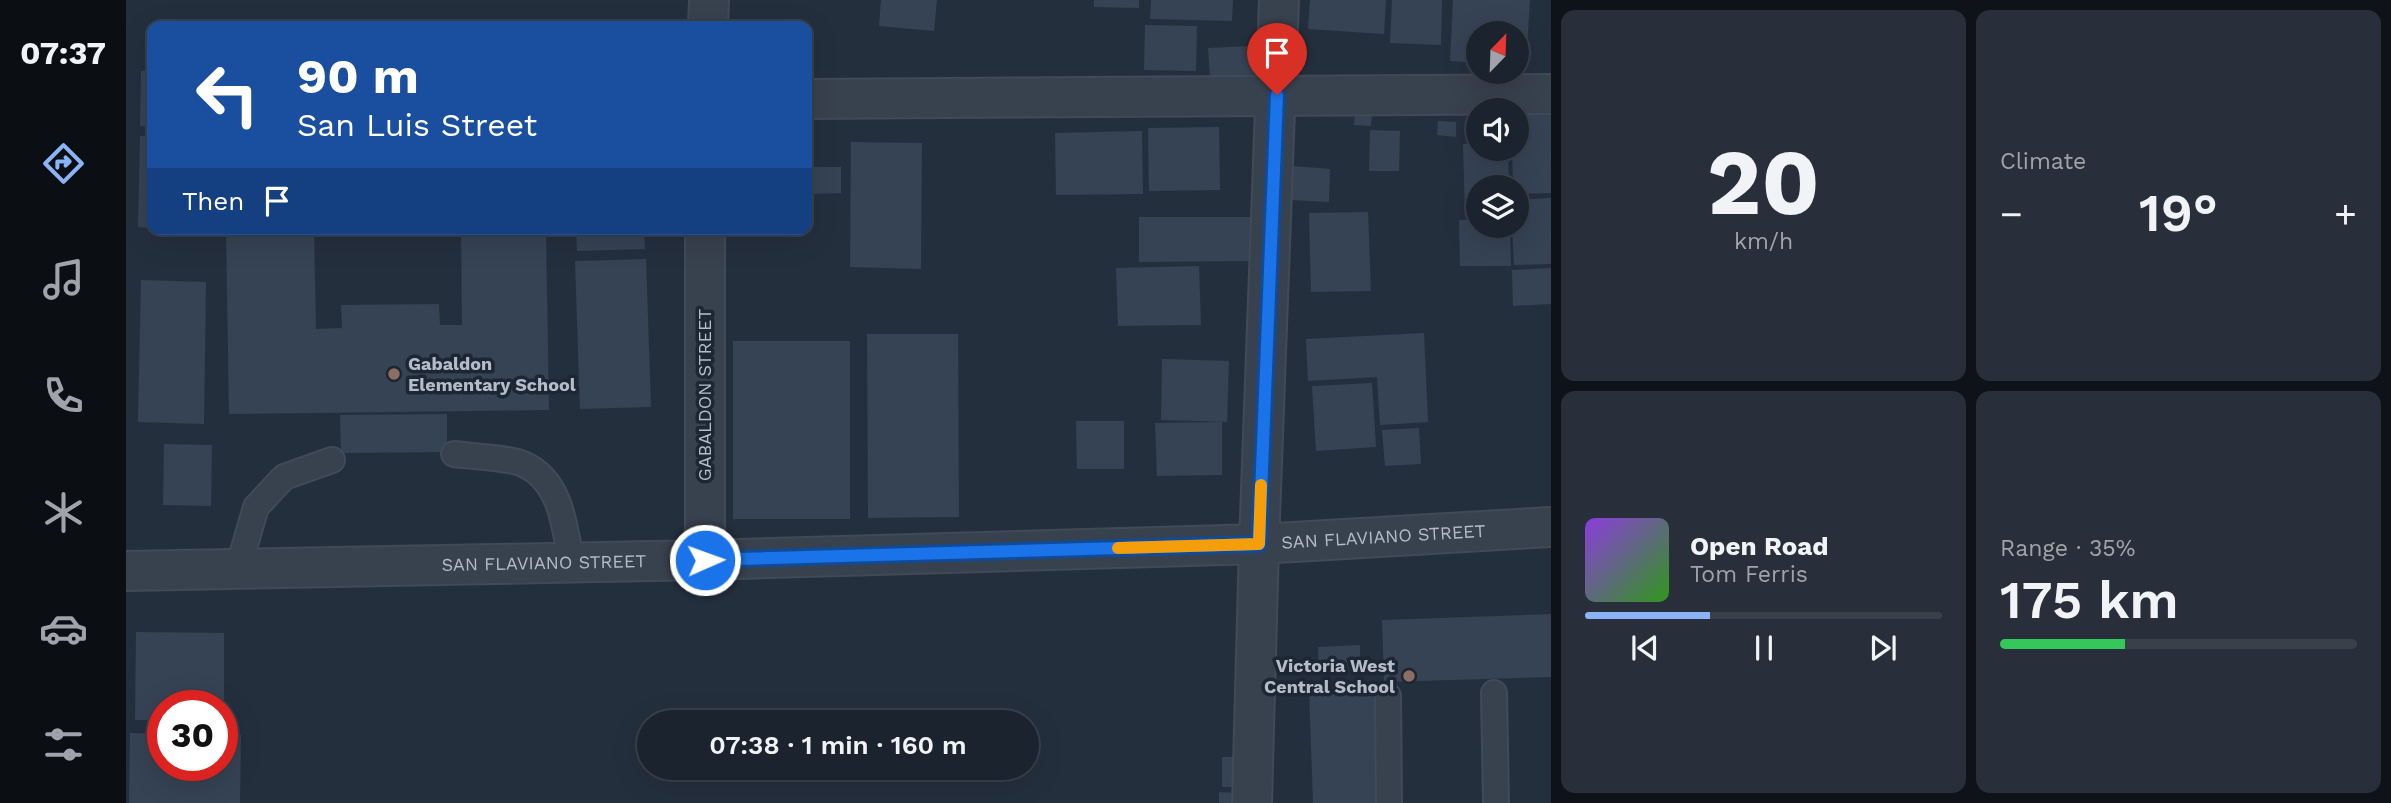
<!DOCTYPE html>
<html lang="en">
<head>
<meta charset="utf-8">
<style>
	body { margin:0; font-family:"Work Sans",sans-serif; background:#282f3a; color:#f1f3f6; height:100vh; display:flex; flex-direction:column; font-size:26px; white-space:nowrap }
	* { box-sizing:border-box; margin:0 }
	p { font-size:23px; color:#a0a4aa }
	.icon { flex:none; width:38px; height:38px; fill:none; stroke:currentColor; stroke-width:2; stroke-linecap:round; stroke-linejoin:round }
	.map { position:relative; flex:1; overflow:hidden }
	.sheet { display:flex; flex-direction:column; gap:10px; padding:10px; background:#0f1319; width:840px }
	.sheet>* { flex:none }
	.hud { position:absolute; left:21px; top:21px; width:665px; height:214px; border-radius:14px; box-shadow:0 7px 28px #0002,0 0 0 2px #39404a; background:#1a4fa0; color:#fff; overflow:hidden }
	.needle { width:46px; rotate:23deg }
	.tools { position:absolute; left:1340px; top:21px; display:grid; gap:14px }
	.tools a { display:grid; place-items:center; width:63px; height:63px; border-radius:50%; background:#1b232e; box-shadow:0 7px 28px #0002,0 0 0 2px #39404a; font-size:35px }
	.speed { position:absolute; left:21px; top:690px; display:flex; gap:14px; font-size:35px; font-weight:700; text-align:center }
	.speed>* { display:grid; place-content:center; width:91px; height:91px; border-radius:50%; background:#1b232e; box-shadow:0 7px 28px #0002,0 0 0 2px #39404a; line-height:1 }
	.speed .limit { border:10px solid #d22; background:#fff; color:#111 }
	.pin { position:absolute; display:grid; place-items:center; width:60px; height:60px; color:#fff; margin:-72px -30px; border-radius:50% 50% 50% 0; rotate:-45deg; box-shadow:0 0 7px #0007 }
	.pin .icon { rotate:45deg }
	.me { position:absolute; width:77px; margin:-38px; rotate:88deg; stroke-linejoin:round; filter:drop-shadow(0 0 5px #0008) }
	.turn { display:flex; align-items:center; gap:24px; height:147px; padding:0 35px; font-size:32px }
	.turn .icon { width:91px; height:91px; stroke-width:2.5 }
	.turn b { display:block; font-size:49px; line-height:60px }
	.then { display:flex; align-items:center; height:66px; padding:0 35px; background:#0003; gap:14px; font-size:26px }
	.big { font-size:52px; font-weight:600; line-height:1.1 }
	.sheet .tile { flex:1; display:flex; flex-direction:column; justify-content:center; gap:10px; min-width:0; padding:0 24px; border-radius:14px; background:#282f3a }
	.sheet .dial { align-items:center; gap:0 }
	.dial b { font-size:91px; line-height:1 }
	.song { display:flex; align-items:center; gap:21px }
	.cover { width:84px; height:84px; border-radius:10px; background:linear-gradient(135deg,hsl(270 70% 55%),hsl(110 70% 35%)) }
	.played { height:7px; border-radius:4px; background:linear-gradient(90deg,#8ab4f8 35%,#39404a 35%) }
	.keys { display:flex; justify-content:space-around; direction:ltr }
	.heat { display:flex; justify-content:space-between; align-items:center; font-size:38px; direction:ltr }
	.charge { height:10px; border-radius:5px; background:linear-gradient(90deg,#34c759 35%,#39404a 0) }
	.sheet .tiles { flex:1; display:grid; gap:10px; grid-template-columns:repeat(2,1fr) }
	.trip { position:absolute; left:511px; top:710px; width:402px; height:70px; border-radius:35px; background:#1b232e; box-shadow:0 7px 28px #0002,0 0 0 2px #39404a; font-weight:600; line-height:70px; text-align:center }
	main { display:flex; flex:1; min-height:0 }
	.tab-bar { display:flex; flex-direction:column; width:126px; justify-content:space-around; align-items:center; background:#0b0e12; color:#a0a4aa }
	.tab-bar .icon { width:49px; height:49px }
	.tab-bar .on { color:#8ab4f8 }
	.tab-bar b { font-size:32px; color:#f1f3f6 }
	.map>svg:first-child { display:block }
</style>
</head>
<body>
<main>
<nav class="tab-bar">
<b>07:37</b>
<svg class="icon on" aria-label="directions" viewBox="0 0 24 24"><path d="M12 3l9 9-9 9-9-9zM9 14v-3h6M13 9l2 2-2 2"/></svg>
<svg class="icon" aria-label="music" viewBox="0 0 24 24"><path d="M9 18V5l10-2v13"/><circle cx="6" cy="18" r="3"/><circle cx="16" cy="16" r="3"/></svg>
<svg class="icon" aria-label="phone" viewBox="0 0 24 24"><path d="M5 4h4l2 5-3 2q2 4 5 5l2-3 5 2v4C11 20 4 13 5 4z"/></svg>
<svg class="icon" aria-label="climate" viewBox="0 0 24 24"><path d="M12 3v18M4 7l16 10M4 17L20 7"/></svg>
<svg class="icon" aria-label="car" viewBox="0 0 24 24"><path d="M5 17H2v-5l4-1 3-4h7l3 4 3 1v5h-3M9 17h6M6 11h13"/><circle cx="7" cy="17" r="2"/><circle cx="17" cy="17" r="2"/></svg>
<svg class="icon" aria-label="filters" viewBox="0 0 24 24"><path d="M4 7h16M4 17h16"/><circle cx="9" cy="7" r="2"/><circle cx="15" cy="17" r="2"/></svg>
</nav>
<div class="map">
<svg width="1425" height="803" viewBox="0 0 1425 803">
	<rect width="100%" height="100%" fill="#242f3e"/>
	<g fill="#364354">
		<polygon points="755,0 811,0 808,31 753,26"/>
		<polygon points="968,0 1013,0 1013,8 968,7"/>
		<polygon points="1025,0 1107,0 1106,21 1024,19"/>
		<polygon points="1184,0 1260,0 1258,34 1182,29"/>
		<polygon points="1266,0 1316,0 1315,45 1264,43"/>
		<polygon points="1327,0 1404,0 1400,65 1391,65 1391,33 1353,33 1353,63 1324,61"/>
		<polygon points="265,21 296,22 296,26 265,26"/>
		<polygon points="1019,25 1071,26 1070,71 1018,70"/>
		<polygon points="1127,46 1129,76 1084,78 1082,48"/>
		<polygon points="15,71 26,71 26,127 14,126"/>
		<polygon points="1391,108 1425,108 1425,193 1391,194 1391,187 1387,187 1386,149 1391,149"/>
		<polygon points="1229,113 1246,113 1245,126 1228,125"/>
		<polygon points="1312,121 1330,122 1330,137 1311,135"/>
		<polygon points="1093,127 1094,190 1023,191 1022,128"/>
		<polygon points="1244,130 1274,131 1273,171 1243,171"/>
		<polygon points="1016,131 1017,194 930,195 929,133"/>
		<polygon points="14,136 26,136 26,228 12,227"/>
		<polygon points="725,142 796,143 795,269 724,267"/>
		<polygon points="1337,144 1353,144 1353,149 1382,149 1383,187 1353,187 1353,215 1339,216"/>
		<polygon points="1166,166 1204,169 1203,202 1165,200"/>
		<polygon points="686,167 715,167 715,193 686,194"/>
		<polygon points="1425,198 1425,264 1388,265 1386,226 1391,226 1391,200"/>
		<polygon points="1242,212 1245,291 1185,292 1183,213"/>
		<polygon points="1013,217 1128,217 1129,261 1013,262"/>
		<polygon points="1333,220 1353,220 1353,226 1384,226 1385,266 1334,266"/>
		<polygon points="100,229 188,229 190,329 216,328 215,305 313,304 314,325 336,325 335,229 420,229 423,410 103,414"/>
		<polygon points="450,229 518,229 519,249 451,251"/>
		<polygon points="520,259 525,407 454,409 449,261"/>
		<polygon points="1073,266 1075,325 992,326 990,268"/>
		<polygon points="1425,268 1425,304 1387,306 1386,270"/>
		<polygon points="15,280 80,282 78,424 12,422"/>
		<polygon points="1298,333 1302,422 1254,425 1251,377 1182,381 1180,339"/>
		<polygon points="741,334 832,334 833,517 742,518"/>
		<rect x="607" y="341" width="117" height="178"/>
		<polygon points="1036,359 1103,361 1101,422 1035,420"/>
		<polygon points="1246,383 1250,447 1190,451 1186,386"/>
		<polygon points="321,414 321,452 215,453 214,415"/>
		<polygon points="950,421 998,421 998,469 951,469"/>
		<polygon points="1096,422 1096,475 1031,476 1029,423"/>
		<polygon points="1293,428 1295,464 1259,466 1256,430"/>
		<polygon points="38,444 86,445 85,506 37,505"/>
		<polygon points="1425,614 1425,677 1258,682 1256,620"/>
		<polygon points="10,632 98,633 98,705 37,705 37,720 9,720"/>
		<polygon points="1234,645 1234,670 1193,672 1192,647"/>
		<polygon points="1183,688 1251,688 1255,803 1187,803"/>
		<polygon points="4,733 37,734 37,765 96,765 96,735 115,735 114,803 3,803"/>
		<rect x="1096" y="757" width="16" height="30"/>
		<polygon points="1093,792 1109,793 1109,803 1093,803"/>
	</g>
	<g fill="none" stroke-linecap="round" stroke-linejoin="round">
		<defs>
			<g id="service">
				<path d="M328,454C344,456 384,458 397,464C435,480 439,527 445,562"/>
				<polyline points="112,569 130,507 158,477 206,460"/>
				<polyline points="1368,693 1370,803"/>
				<polyline points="1262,696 1263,803"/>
			</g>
			<g id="minor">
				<polyline points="582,26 583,0"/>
				<polyline points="681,99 1425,94"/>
				<polyline points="579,229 579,560"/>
				<path id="s1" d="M0,571L579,560L1133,544L1425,527"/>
				<polyline points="1126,803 1133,544 1153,0"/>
			</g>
		</defs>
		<use href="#service" stroke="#414a57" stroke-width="28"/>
		<use href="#minor" stroke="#414a57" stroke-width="42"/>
		<use href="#service" stroke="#38414e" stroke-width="24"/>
		<use href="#minor" stroke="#38414e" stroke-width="38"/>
	</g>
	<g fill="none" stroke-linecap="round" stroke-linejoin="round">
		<defs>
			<polyline id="route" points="579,560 1133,544 1151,95"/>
		</defs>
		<use href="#route" stroke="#114b97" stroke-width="18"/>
		<use href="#route" stroke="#1a73e8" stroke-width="12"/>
		<polyline stroke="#f59e0b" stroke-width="12" points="992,548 1133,544 1135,485"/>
	</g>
	<g fill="#8d6e63" stroke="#1d2633" stroke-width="2.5">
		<circle cx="268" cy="374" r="7"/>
		<circle cx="1283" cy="676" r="7"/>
	</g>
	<g text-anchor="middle" stroke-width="7" stroke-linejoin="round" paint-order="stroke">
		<g font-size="18" font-weight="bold" fill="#b4bcc9" stroke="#1d2633" text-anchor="start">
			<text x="282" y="370">Gabaldon<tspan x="282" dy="21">Elementary School</tspan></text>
			<text x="1269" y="672" text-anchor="end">Victoria West<tspan x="1269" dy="21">Central School</tspan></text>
		</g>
		<g font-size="18" fill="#b4bcc9" stroke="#1d2633">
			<text transform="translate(579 395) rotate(-90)" y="6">GABALDON STREET</text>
			<text dy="6" stroke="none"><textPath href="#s1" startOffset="1258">SAN FLAVIANO STREET</textPath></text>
			<text dy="6" stroke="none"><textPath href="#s1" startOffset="418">SAN FLAVIANO STREET</textPath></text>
		</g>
	</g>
</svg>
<div class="tools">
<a><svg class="needle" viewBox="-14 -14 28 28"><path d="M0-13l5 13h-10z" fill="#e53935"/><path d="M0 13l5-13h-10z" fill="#a0a4aa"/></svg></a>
<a><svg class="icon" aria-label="sound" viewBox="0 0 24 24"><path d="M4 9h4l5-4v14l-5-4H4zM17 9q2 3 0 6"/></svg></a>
<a><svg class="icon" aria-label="layers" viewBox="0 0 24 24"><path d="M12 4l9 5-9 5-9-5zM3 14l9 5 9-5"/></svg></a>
</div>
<div class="speed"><div class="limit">30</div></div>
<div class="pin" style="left:1151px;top:95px;background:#d93025"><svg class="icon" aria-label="arrive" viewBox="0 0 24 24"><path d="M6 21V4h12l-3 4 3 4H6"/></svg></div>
<svg class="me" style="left:579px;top:560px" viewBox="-20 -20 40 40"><circle r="17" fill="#1a73e8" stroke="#fff" stroke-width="3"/><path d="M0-11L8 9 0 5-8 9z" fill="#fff"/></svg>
<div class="trip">07:38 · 1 min · 160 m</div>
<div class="hud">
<div class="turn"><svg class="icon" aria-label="left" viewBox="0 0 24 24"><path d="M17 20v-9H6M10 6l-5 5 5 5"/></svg><div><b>90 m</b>San Luis Street</div></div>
<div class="then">Then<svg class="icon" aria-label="arrive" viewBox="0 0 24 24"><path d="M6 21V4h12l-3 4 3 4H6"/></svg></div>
</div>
</div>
<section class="sheet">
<div class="tiles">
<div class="tile dial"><b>20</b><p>km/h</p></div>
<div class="tile"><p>Climate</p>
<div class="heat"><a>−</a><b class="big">19°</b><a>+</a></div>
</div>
<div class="tile">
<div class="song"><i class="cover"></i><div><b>Open Road</b><p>Tom Ferris</p></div></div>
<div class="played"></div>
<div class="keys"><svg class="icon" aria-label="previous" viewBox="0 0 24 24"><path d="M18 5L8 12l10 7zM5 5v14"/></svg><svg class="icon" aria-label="pause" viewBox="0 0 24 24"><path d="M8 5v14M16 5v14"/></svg><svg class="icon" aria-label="next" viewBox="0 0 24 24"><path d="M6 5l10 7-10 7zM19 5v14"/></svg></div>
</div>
<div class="tile"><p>Range · 35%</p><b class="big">175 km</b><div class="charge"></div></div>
</div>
</section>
</main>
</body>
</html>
